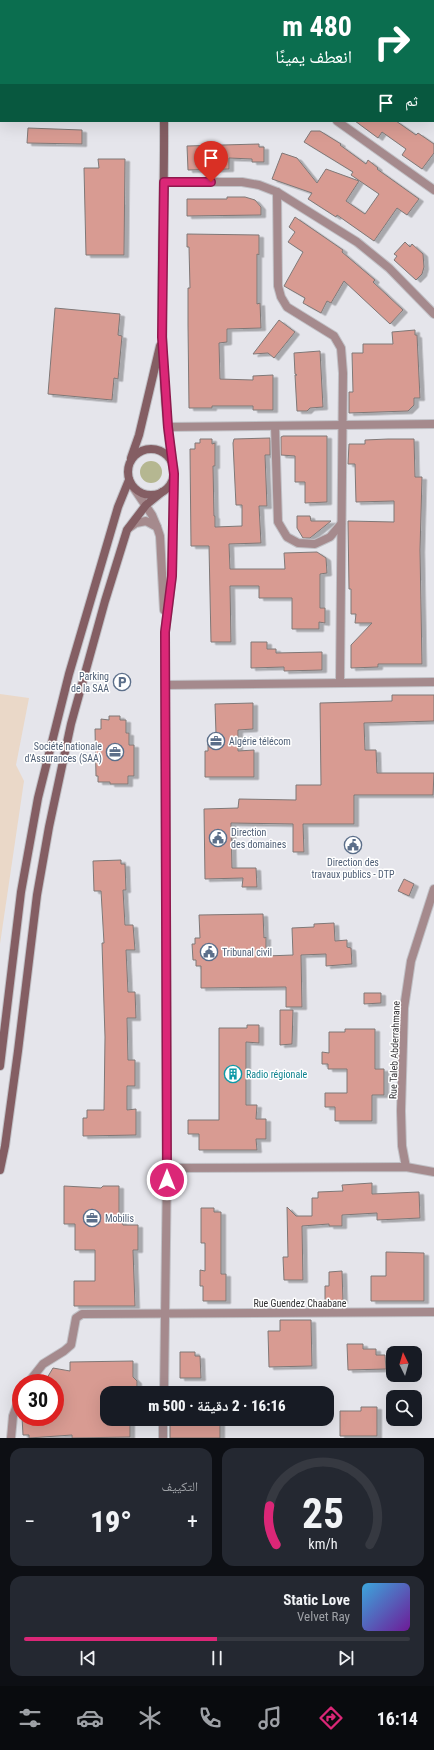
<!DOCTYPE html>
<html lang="ar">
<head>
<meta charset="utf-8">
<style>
	body { margin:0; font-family:"Roboto Condensed","Noto Naskh Arabic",sans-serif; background:#242831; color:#f1f3f6; direction:rtl; height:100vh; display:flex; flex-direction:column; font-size:15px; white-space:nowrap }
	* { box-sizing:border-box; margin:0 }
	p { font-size:13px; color:#9ea1a6 }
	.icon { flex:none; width:22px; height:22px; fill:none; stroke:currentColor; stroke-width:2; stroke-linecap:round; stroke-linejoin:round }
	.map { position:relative; height:1438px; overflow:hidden; direction:ltr }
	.details { display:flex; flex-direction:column; gap:10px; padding:10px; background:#0d0f14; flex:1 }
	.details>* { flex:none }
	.top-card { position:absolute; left:0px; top:0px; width:434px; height:122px; box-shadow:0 4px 16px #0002; direction:rtl; background:#0b6e4f; color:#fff; overflow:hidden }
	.needle { width:26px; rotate:355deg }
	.fabs { position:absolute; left:386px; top:1346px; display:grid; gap:8px }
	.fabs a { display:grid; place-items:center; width:36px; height:36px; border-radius:8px; background:#171b24; box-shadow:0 4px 16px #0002; font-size:20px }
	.speed { position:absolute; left:12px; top:1374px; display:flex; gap:8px; font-size:20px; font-weight:700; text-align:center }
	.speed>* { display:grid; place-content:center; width:52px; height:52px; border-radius:50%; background:#171b24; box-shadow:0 4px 16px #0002; line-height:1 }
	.speed .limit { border:6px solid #d22; background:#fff; color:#111 }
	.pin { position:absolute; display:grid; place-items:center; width:34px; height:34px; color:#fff; margin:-41px -17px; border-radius:50% 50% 50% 0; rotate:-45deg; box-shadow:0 0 4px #0007 }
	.pin .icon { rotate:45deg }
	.me { position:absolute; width:44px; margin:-22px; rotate:0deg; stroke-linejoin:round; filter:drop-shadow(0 0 3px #0008) }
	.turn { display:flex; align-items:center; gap:14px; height:84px; padding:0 16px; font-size:18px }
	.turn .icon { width:52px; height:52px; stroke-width:2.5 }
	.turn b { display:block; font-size:28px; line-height:34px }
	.then { display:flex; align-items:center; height:38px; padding:0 16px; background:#0003; gap:8px; font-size:15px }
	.big { font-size:30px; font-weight:800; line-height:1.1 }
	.details .tile { flex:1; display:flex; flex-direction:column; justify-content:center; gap:6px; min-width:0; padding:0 14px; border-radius:12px; background:#242831 }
	.details .dial { align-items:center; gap:0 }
	.dial svg { height:104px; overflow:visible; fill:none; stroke:#363941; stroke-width:7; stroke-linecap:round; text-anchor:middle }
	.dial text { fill:#f1f3f6; stroke:none }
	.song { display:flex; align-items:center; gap:12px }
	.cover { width:48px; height:48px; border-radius:6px; background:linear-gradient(135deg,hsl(200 70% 55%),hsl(280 70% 35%)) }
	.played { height:4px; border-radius:2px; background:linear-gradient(90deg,#db2777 50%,#363941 50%) }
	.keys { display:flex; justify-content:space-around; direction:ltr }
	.heat { display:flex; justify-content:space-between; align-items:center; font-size:22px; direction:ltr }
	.details .tiles { flex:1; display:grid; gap:10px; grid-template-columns:1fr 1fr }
	.tile:last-child { grid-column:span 2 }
	.trip { position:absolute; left:100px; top:1386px; width:234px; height:40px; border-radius:12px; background:#171b24; box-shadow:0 4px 16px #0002; font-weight:800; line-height:40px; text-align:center; direction:rtl }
	.menu { display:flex; height:64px; justify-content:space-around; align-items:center; background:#090b0e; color:#9ea1a6 }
	.menu .icon { width:28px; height:28px }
	.menu .on { color:#db2777 }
	.menu b { font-size:18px; color:#f1f3f6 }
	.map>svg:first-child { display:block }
</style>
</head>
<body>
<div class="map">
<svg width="434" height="1438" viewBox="0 0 434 1438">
	<defs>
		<filter id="shadow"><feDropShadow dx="4.5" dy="2.5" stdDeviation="0" flood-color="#0004"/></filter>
	</defs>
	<rect width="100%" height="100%" fill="#e5e5eb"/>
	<polygon fill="#ead8c8" points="0,694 29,698 16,765 24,781 0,944"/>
	<circle fill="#b5b791" cx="151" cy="472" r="11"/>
	<g fill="#d89b92" stroke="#7f7877" filter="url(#shadow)">
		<polygon points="355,121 396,121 416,135 418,133 434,144 434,153 422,169 402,155 406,149 382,132 378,138"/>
		<polygon points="28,128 82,130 82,144 27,143"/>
		<polygon points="311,131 320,131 341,144 340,145 366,164 368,160 378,168 377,169 419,199 407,215 397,208 374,241 337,215 336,217 308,199 312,193 272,179 282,153 297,158 317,183 326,169 359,181 346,201 365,214 379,194 351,175 353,172 304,142"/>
		<polygon points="259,144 259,147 264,147 264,162 252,162 252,159 229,158 229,169 188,170 187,146"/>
		<polygon points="98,159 125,159 124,255 86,255 84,168 99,168"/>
		<polygon points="227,197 245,197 255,200 261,207 261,215 187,216 187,199 227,199"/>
		<polygon points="295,217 343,250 342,252 375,280 373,282 403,310 390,324 344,281 331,303 327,301 321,313 303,303 305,298 284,286 303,252 288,242 295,232 289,227"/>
		<polygon points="187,234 259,235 259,255 257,254 257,304 260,303 261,328 227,329 227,342 219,343 220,379 253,380 253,376 273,375 273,410 253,410 253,406 212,406 212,408 189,408 188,325 188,288 190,288 189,247 187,247"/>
		<polygon points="405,242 410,247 412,244 423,254 424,267 422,274 416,280 394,260 397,256 394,254"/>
		<polygon points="55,308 120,314 118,335 122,336 118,379 114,378 112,400 48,394"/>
		<polygon points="279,320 295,332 274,358 268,353 253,354"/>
		<polygon points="415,330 415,335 417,335 420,398 414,398 414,405 408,411 349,413 349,392 353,392 352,353 363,353 363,344 393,344 392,332"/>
		<polygon points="320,351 323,407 310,408 307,411 297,411 295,375 297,375 295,374 294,353"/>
		<polygon points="283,436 327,436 327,502 305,503 305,482 295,482 295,456 281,455 281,437"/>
		<polygon points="270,438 270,455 265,455 267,506 259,506 261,543 229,544 230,569 285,569 284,553 317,552 326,558 327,573 320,574 320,608 325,608 325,623 319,622 319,629 292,629 292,598 259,598 259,586 230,586 231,642 211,642 209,546 191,546 190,449 195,449 195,443 200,443 200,439 212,439 212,444 215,443 215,466 213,466 214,516 215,516 215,527 242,526 242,505 236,505 233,443 234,439"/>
		<polygon points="388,439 414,439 415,477 422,477 420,550 422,664 378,664 378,667 351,668 351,645 372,623 355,623 356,614 351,614 351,589 349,589 348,521 394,522 394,501 356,502 355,464 348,464 349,444 365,444 365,440"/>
		<polygon points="297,516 310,516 311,521 331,521 310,538 303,538 297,528"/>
		<polygon points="251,642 267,642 267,649 276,649 276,653 322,652 322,670 284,671 284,667 251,668"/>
		<polygon points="392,695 434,695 434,721 364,723 365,750 376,750 377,773 434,773 433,795 354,795 354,824 303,824 304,852 293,852 293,824 231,823 232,868 256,868 257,887 242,887 243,878 205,879 204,809 238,808 239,799 296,800 296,785 321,785 320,703 392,701"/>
		<polygon points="253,703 253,729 238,730 238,751 254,750 254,777 205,777 205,751 208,751 208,740 216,734 215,704"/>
		<polygon points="109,716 120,716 120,720 126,720 126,733 129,733 129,745 134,745 134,776 128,776 128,784 110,784 110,782 98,782 98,776 96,776 95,729 101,729 101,719 109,720"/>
		<polygon points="121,860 121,864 125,864 126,890 123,890 125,925 133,925 135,950 126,950 128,992 135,992 136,1018 127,1018 128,1060 135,1060 135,1086 127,1086 127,1110 136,1109 136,1135 83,1136 83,1118 87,1118 87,1110 104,1110 105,1037 102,943 104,943 101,891 94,891 93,861"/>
		<polygon points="404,879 414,884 409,896 398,891"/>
		<polygon points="263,914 264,938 266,937 266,956 293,955 292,928 314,927 314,924 334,923 335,941 347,940 347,947 351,948 352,964 326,966 326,954 301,955 302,1007 286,1007 286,987 201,988 201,966 196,966 196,960 193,960 192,944 195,944 195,938 200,938 199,915"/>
		<polygon points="364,993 381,993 381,1003 364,1004"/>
		<polygon points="280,1010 293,1010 292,1044 280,1045"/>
		<polygon points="247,1025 259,1025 259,1043 246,1042 246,1105 257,1105 256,1119 266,1119 266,1139 256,1139 257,1150 199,1150 199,1134 188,1134 188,1120 219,1120 219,1028 247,1028"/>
		<polygon points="345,1029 375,1029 375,1069 384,1069 384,1095 372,1095 372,1121 335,1121 335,1107 325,1107 325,1093 347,1093 347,1069 328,1069 328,1064 322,1064 322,1052 329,1053 329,1032 345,1032"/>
		<polygon points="372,1183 372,1194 419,1192 420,1218 377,1220 377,1213 342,1215 342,1226 329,1226 329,1224 302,1226 303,1280 284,1280 283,1257 288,1257 287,1207 296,1216 312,1216 312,1198 318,1198 318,1192 343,1191 342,1185"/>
		<polygon points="64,1186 101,1188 103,1186 119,1186 119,1213 123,1225 138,1225 138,1250 133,1250 135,1306 74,1306 74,1281 95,1281 95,1250 75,1250 75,1224 64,1224"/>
		<polygon points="201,1208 214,1208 214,1212 221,1212 221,1274 226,1274 226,1301 203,1301 203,1286 200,1286 200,1270 205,1271 205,1243 201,1243"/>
		<polygon points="386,1252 424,1253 424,1301 371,1301 371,1276 386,1276"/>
		<polygon points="342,1271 343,1301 325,1301 325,1286 329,1286 329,1272"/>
		<polygon points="280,1320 311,1320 312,1366 269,1367 268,1331 280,1331"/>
		<polygon points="347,1344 363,1344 363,1349 376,1349 376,1355 385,1355 386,1369 348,1370"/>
		<polygon points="180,1352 195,1352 195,1356 200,1356 201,1378 180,1378"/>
		<polygon points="133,1361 133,1377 137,1381 137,1393 107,1393 107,1419 130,1419 130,1437 72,1438 72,1435 29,1438 29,1435 23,1435 22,1417 55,1417 55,1383 44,1383 53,1368 70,1371 70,1362"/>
		<polygon points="361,1407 377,1407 377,1436 340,1436 340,1411 361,1411"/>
		<polygon points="178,1419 220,1420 220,1438 170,1438 170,1423 178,1424"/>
	</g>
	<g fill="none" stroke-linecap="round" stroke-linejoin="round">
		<defs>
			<g id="minor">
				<polyline points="358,0 359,1"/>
				<polyline points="433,55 434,55"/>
				<polyline points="337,121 434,190"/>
				<polyline points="164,182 242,182 259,185 277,192 357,242 389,268 434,314"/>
				<polyline points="277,192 278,286 281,297 287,307 334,336 341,348 343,373 340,683"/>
				<polyline points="275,426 278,522 287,537 298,543 315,544 330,537 341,524"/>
				<polyline points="168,427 434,424"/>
				<polyline points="133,487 152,515 157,527"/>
				<polyline points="129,528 136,523 146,521 157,527 160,536 164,610"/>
				<polyline points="165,685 434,682"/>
				<polyline points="406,1167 402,1146 401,1111 404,1008 411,961 434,889"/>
				<polyline points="167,1168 406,1167 434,1172"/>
				<polyline points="28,1383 43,1364 64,1351 71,1345 76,1318 82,1314 434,1312"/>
				<polyline points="164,1393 167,1168 165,632 172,576 174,474"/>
				<polyline points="11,1438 13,1416 21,1394"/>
				<polyline points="163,1438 163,1419"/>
			</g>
			<g id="secondary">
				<polyline points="162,0 162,1"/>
				<path d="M164,121C165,236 155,353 173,467"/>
				<circle cx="151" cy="472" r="23"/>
				<polyline points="131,458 139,435 160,346"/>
				<polyline points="0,1066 21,892 38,798 69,674 118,507 129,480"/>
				<polyline points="0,1170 5,1146 18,1051 37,895 49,827 71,724 105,601 127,530 146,505 162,492"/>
			</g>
		</defs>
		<use href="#minor" stroke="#c1c1c6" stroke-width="10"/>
		<use href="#secondary" stroke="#c1c1c6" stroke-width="10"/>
		<use href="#minor" stroke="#a58a8d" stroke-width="8"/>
		<use href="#secondary" stroke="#845e63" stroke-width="8"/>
	</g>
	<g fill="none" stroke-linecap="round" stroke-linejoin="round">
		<defs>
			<polyline id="route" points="167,1180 165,632 172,576 174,474 168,427 162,337 164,182 211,182"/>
		</defs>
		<use href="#route" stroke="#8e194d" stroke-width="10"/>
		<use href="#route" stroke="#db2777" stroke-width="7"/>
	</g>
	<defs>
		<symbol id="parking-ring" viewBox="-11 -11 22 22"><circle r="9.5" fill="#fff" stroke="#5c6f8a" stroke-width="1.5"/><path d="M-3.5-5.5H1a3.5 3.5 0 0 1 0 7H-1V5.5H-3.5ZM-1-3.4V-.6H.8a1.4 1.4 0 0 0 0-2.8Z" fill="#5c6f8a"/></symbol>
		<symbol id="office-ring" viewBox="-11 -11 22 22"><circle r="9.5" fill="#fff" stroke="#5c6f8a" stroke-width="1.5"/><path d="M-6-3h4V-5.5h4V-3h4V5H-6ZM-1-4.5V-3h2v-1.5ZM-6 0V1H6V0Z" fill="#5c6f8a"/></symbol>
		<symbol id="civic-ring" viewBox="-11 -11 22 22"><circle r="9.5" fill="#fff" stroke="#5c6f8a" stroke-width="1.5"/><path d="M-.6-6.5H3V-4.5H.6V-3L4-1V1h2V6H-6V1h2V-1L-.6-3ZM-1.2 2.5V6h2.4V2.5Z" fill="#5c6f8a"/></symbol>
		<symbol id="building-ring" viewBox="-11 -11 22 22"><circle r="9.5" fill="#fff" stroke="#0f9aa8" stroke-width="1.5"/><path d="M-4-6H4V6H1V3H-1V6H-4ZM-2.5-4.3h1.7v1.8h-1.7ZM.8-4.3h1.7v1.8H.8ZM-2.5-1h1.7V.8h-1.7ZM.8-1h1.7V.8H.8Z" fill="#0f9aa8"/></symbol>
	</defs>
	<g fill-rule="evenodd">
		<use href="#parking-ring" x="112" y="672" width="20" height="20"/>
		<use href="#office-ring" x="206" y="731" width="20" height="20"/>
		<use href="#office-ring" x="105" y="742" width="20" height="20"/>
		<use href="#civic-ring" x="208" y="828" width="20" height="20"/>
		<use href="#civic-ring" x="343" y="835" width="20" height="20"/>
		<use href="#civic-ring" x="199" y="942" width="20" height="20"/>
		<use href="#building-ring" x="223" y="1064" width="20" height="20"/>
		<use href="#office-ring" x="82" y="1208" width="20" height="20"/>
	</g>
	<g text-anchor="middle" stroke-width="3" stroke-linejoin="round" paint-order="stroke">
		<g font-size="10" fill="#4e5e75" stroke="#fff" text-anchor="start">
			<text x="109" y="680" text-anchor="end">Parking<tspan x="109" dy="12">de la SAA</tspan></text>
			<text x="229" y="745">Algérie télécom</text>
			<text x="102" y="750" text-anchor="end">Société nationale<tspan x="102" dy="12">d'Assurances (SAA)</tspan></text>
			<text x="231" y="836">Direction<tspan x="231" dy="12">des domaines</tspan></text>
			<text x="353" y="866" text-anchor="middle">Direction des<tspan x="353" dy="12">travaux publics - DTP</tspan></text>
			<text x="222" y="956">Tribunal civil</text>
			<text x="105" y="1222">Mobilis</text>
		</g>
		<g font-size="10" fill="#323134" stroke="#fff">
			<text transform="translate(394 1050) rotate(-88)" y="4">Rue Taleb Abderrahmane</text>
			<text x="300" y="1307">Rue Guendez Chaabane</text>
		</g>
		<g font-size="10" fill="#0d838f" stroke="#fff" text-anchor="start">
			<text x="246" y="1078">Radio régionale</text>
		</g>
	</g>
</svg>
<div class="fabs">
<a><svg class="needle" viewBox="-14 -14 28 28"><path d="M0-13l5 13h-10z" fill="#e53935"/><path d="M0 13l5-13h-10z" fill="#9ea1a6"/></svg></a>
<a><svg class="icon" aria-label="search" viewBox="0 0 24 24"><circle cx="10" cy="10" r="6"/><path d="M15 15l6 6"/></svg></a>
</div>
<div class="speed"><div class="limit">30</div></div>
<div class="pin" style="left:211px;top:182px;background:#d93025"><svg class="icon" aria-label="arrive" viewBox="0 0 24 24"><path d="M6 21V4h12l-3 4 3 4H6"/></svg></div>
<svg class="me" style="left:167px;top:1180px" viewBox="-20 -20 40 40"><circle r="17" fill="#db2777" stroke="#fff" stroke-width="3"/><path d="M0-11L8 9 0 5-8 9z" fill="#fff"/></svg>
<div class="trip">16:16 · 2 دقيقة · 500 m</div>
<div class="top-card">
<div class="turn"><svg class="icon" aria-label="right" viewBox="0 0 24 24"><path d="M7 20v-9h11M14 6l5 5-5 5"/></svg><div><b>480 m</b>انعطف يمينًا</div></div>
<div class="then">ثم<svg class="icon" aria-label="arrive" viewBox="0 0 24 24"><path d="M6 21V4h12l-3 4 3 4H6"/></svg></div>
</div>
</div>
<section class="details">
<div class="tiles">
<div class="tile dial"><svg viewBox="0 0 100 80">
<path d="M14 69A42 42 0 1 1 86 69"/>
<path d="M14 69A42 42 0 0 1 9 39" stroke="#db2777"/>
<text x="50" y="56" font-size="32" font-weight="700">25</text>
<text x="50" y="72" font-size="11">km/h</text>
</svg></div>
<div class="tile"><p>التكييف</p>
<div class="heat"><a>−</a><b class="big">19°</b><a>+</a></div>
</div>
<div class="tile">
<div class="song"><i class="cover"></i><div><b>Static Love</b><p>Velvet Ray</p></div></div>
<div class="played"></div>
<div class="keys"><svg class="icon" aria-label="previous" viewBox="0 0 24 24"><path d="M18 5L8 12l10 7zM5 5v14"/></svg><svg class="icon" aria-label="pause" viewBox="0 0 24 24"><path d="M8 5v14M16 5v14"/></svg><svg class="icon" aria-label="next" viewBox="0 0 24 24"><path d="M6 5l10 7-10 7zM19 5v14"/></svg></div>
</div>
</div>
</section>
<nav class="menu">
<b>16:14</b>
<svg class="icon on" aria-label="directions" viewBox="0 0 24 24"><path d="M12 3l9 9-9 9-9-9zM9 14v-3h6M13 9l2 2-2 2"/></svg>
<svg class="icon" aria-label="music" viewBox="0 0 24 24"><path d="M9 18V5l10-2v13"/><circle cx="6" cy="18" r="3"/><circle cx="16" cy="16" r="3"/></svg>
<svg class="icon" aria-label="phone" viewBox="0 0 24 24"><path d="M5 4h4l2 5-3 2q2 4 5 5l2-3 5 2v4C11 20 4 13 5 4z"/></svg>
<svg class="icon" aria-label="climate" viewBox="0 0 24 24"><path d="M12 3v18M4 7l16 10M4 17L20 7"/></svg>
<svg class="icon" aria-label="car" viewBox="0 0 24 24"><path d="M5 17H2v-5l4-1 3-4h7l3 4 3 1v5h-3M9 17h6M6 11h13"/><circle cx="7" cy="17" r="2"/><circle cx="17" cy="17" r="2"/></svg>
<svg class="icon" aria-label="filters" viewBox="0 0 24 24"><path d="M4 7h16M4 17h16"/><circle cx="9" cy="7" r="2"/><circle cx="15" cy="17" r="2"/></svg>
</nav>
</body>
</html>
